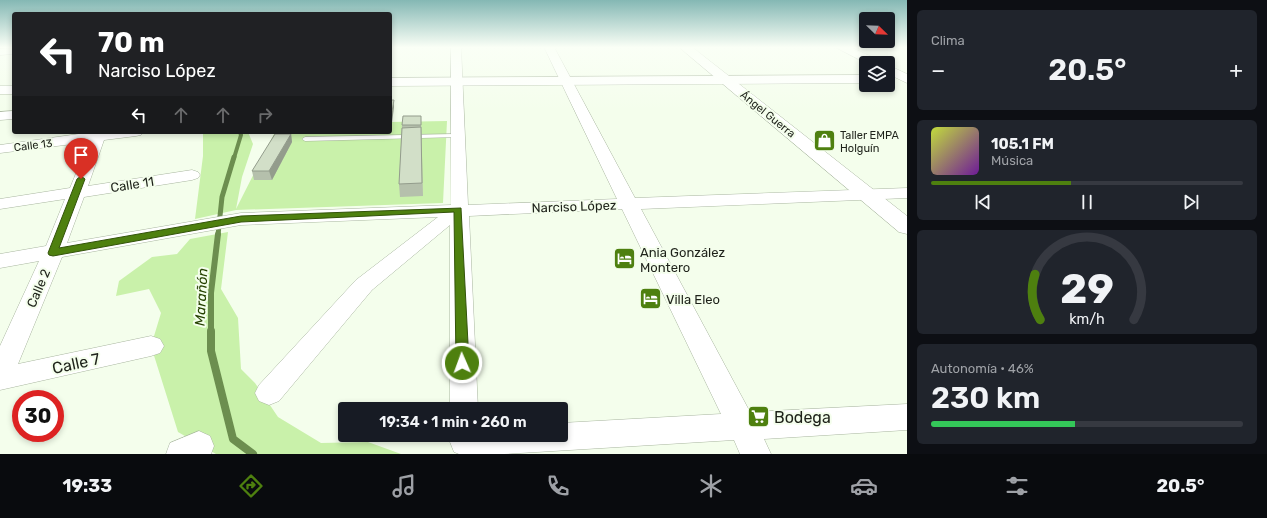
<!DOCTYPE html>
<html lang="es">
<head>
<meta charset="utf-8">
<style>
	body { margin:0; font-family:Rubik,sans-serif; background:#20242c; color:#f1f3f6; height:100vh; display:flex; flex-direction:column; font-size:15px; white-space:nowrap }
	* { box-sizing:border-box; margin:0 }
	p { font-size:13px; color:#9ea1a6 }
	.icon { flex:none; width:22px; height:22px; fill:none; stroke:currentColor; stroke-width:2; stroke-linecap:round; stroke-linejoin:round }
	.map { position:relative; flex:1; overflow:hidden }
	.side { display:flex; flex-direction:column; gap:10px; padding:10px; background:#0d0f14; width:360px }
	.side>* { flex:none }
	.top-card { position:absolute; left:12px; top:12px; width:380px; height:122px; border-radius:4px; box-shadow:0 2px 6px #0003; background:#202124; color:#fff; overflow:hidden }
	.needle { width:26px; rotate:113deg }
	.tools { position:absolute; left:859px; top:12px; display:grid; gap:8px }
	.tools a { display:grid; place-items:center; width:36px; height:36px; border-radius:4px; background:#171b24; box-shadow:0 2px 6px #0003; font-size:20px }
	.speed { position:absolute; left:12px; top:390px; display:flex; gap:8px; font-size:20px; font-weight:700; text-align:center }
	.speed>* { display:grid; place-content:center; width:52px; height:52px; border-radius:50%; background:#171b24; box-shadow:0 2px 6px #0003; line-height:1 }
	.speed .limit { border:6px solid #d22; background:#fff; color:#111 }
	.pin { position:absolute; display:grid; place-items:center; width:34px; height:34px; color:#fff; margin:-41px -17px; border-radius:50% 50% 50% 0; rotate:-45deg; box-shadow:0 0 4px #0007 }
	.pin .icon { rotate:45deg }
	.me { position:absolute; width:44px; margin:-22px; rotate:358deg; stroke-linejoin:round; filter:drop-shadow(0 0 3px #0008) }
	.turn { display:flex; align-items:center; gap:14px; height:84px; padding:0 20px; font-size:18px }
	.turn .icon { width:52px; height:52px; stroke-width:2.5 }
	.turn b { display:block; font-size:28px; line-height:34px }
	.lanes { display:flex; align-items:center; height:38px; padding:0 20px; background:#0003; justify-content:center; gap:20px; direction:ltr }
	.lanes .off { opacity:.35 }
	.big { font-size:30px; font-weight:600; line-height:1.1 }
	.side .widget { flex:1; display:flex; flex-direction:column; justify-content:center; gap:6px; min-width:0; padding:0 14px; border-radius:6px; background:#20242c }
	.side .dial { align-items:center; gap:0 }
	.dial svg { height:104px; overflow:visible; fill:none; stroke:#363941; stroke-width:7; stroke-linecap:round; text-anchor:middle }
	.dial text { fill:#f1f3f6; stroke:none }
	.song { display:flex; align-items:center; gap:12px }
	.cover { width:48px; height:48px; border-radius:6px; background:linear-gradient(135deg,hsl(70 70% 55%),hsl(280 70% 35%)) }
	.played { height:4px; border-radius:2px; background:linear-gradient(90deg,#4e800f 45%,#363941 45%) }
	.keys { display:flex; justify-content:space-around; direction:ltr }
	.heat { display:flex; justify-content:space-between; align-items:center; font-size:22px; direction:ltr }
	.charge { height:6px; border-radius:3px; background:linear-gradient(90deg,#34c759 46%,#363941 0) }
	.trip { position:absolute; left:338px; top:402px; width:230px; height:40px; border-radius:4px; background:#171b24; box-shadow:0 2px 6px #0003; font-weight:600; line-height:40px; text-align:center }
	.tab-bar { display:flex; height:64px; justify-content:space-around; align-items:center; background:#090b0e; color:#9ea1a6 }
	.tab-bar .icon { width:28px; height:28px }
	.tab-bar .active { color:#4e800f }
	.tab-bar b { font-size:18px; color:#f1f3f6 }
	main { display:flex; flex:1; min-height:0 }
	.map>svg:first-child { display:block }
</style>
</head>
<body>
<main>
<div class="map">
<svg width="907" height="454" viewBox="0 0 907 454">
	<rect width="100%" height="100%" fill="#f4feec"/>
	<g fill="#c9f1aa">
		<polygon points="447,121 443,203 236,210 195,219 203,156 203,132 248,132 253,144 242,177 236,209 274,134 390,132 390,122"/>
		<polygon points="228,232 221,289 238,318 241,369 255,383 278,417 321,443 368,442 401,454 216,454 178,432 151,346 161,313 149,289 116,296 119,281 152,257 177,254 190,239"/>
	</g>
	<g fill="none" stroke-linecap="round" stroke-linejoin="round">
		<polyline stroke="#6c8e4f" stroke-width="4" points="234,158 241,135 240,132"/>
		<polyline stroke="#6c8e4f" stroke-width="5" points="218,235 222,197 234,157"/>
		<polyline stroke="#6c8e4f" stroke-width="6" points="211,332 211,293 218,234"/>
		<polyline stroke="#6c8e4f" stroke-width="8" points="211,331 211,351 233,439 253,454"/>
		<defs>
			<polygon id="lane" points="457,134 460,136 459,137 305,141 302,139 305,137"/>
			<g id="street">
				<polygon points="451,47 461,47 468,205 617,199 544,47 554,47 635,198 907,188 907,198 641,209 750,412 907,404 907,430 764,439 771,454 740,454 734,440 504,454 459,454 454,452 450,442 453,435 561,435 561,423 721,414 622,209 469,216 478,409 450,409 450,225 372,290 279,401 269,405 259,401 255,393 259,385 356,280 438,217 241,225 62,257 18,364 151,336 160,339 164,346 160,353 151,356 0,390 0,346 39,261 0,268 0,254 46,246 65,199 0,209 0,199 70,188 89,142 0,153 0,145 93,132 143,132 141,135 136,136 104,140 88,186 192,170 198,172 200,175 198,178 192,180 84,197 67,243 241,213 451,205"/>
				<polygon points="14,48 14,54 0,55 0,49"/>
				<polygon points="14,111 14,119 0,120 0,112"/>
				<polygon points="199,431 210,436 214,446 211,454 166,454 170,443"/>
			</g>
			<g id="secondary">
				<polygon points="679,47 692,47 907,216 907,234 899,232"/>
				<rect x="0" y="86" width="14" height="8"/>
			</g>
			<g id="primary">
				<polygon points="835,47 850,47 879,60 881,63 866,63"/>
				<polygon points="888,65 907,74 907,83 888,74"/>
				<polygon points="866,75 866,83 390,86 390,78"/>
			</g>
		</defs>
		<use href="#lane" stroke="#a9b6a0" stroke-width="1"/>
		<use href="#street" stroke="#a9b6a0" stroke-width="1"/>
		<use href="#secondary" stroke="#a9b6a0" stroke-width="1"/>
		<use href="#primary" stroke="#a9b6a0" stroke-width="1"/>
		<use href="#lane" fill="#fff" fill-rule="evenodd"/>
		<use href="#street" fill="#fff" fill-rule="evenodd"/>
		<use href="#secondary" fill="#fff" fill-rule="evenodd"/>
		<use href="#primary" fill="#fff" fill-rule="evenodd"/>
	</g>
	<g fill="#b5c0ac">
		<polygon points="421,116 423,196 400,197 399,184 402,125"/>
		<polygon points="331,132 359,132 331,133"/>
		<polygon points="291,134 292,142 272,180 254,180 252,171"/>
	</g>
	<g fill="#939c8c">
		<polygon points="394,100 394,107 391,131 390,123"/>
		<polygon points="291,134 292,142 272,180 269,171"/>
	</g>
	<g fill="#d2dfc8" stroke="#939c8c">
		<polygon points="390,100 394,100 390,123"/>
		<polygon points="403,116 421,116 421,125 402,125"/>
		<polygon points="421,127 422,183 399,184 402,128"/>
		<polygon points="275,134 291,134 269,171 252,171"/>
	</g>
	<linearGradient id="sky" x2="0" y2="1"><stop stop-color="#84b8b4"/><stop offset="0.43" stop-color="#fafff6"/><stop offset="1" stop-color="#fafff6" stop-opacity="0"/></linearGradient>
	<rect width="907" height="110" fill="url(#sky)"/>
	<polygon fill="#4e800f" stroke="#33530a" points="81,176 85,179 59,248 241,216 461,208 469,363 467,367 462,368 458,367 456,363 454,212 241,222 53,256 49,255 48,253 77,179"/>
	<defs>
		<symbol id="shop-square" viewBox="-11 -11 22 22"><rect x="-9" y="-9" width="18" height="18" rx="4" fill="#4e800f" stroke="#f4feec"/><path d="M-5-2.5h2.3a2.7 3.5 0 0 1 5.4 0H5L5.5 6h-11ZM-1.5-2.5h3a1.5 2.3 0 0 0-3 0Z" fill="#fff"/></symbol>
		<symbol id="hotel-square" viewBox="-11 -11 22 22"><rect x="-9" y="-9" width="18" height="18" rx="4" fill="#4e800f" stroke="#f4feec"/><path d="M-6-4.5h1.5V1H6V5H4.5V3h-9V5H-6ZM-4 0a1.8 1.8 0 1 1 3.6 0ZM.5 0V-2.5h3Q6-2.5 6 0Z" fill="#fff"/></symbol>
		<symbol id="supermarket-square" viewBox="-11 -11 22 22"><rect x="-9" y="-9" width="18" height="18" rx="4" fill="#4e800f" stroke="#f4feec"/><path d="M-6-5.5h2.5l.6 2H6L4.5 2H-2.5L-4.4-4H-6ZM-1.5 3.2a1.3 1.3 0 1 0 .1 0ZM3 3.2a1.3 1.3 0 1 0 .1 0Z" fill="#fff"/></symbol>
	</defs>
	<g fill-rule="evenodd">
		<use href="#shop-square" x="812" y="128" width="25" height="25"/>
		<use href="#hotel-square" x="612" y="246" width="25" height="25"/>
		<use href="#hotel-square" x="638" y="286" width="25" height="25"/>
		<use href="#supermarket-square" x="746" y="404" width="25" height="25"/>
	</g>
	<g text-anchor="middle" stroke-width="4" stroke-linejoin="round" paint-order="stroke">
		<g font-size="11" fill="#1e221a" stroke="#f4feec">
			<text transform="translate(768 114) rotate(39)" y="4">Ángel Guerra</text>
			<text transform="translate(33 145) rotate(-7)" y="4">Calle 13</text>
		</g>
		<g font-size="11" fill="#1e221a" stroke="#f4feec" text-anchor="start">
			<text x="840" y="139">Taller EMPA<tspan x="840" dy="13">Holguín</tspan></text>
		</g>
		<g font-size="13" fill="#1e221a" stroke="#f4feec">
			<text transform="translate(132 184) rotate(-9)" y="5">Calle 11</text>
			<text transform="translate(574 206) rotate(-2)" y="5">Narciso López</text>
			<text transform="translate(38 288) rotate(-67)" y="5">Calle 2</text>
		</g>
		<g font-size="13" fill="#1e221a" stroke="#f4feec" text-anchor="start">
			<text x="640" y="257">Ania González<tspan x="640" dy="15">Montero</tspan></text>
			<text x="666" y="304">Villa Eleo</text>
		</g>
		<g font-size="14" font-style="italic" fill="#254100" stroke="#f4feec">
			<text transform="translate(201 297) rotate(-87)" y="5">Marañón</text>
		</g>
		<g font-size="16" fill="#1e221a" stroke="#f4feec">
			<text transform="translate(76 363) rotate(-12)" y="6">Calle 7</text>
		</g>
		<g font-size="16" fill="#1e221a" stroke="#f4feec" text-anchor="start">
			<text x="774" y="423">Bodega</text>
		</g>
	</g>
</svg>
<div class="tools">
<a><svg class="needle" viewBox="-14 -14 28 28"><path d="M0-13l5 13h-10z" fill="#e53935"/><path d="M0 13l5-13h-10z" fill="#9ea1a6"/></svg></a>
<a><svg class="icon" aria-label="layers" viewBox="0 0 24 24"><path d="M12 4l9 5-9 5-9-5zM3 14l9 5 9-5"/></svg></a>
</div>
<div class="speed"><div class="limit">30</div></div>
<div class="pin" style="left:81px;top:179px;background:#d93025"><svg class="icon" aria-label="arrive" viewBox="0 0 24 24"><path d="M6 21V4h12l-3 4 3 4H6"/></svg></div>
<svg class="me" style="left:462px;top:363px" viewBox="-20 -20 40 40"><circle r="17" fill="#4e800f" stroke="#fff" stroke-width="3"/><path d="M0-11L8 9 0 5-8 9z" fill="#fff"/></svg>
<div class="trip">19:34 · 1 min · 260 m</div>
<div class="top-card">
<div class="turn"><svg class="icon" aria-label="left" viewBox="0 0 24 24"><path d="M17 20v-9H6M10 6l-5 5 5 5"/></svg><div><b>70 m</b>Narciso López</div></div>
<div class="lanes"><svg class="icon" aria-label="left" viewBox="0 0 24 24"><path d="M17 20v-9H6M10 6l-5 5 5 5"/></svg><svg class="icon off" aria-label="ahead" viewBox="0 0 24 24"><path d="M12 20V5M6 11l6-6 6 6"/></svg><svg class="icon off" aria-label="ahead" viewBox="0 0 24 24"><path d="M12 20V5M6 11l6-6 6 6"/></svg><svg class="icon off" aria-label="right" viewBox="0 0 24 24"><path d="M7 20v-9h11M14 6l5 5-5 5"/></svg></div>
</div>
</div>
<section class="side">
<div class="widget"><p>Clima</p>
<div class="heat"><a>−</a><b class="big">20.5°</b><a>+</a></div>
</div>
<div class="widget">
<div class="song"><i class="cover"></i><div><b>105.1 FM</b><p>Música</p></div></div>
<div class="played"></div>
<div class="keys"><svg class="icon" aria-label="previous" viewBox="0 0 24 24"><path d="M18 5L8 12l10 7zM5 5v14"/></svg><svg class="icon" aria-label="pause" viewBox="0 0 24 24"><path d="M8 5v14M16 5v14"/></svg><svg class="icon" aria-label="next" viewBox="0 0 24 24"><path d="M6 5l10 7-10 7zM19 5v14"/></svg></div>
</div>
<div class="widget dial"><svg viewBox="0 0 100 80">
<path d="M14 69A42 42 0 1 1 86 69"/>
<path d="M14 69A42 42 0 0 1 10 34" stroke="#4e800f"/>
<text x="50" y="56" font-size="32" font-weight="700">29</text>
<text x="50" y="72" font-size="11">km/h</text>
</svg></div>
<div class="widget"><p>Autonomía · 46%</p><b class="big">230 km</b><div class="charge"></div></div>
</section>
</main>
<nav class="tab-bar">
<b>19:33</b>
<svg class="icon active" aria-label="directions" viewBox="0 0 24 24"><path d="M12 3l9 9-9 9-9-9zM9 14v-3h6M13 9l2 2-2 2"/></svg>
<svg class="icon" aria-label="music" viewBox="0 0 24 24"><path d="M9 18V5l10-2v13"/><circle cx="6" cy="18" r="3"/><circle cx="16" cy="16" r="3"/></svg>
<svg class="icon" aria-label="phone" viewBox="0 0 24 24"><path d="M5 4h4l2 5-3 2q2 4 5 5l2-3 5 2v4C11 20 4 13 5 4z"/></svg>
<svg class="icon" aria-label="climate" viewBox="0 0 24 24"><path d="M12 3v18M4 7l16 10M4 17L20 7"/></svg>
<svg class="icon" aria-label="car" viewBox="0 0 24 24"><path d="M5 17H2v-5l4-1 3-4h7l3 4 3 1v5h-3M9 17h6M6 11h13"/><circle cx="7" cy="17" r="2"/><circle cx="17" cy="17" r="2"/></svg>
<svg class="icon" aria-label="filters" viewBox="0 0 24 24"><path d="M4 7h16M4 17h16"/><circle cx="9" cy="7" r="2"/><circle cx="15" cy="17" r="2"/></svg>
<b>20.5°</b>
</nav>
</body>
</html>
